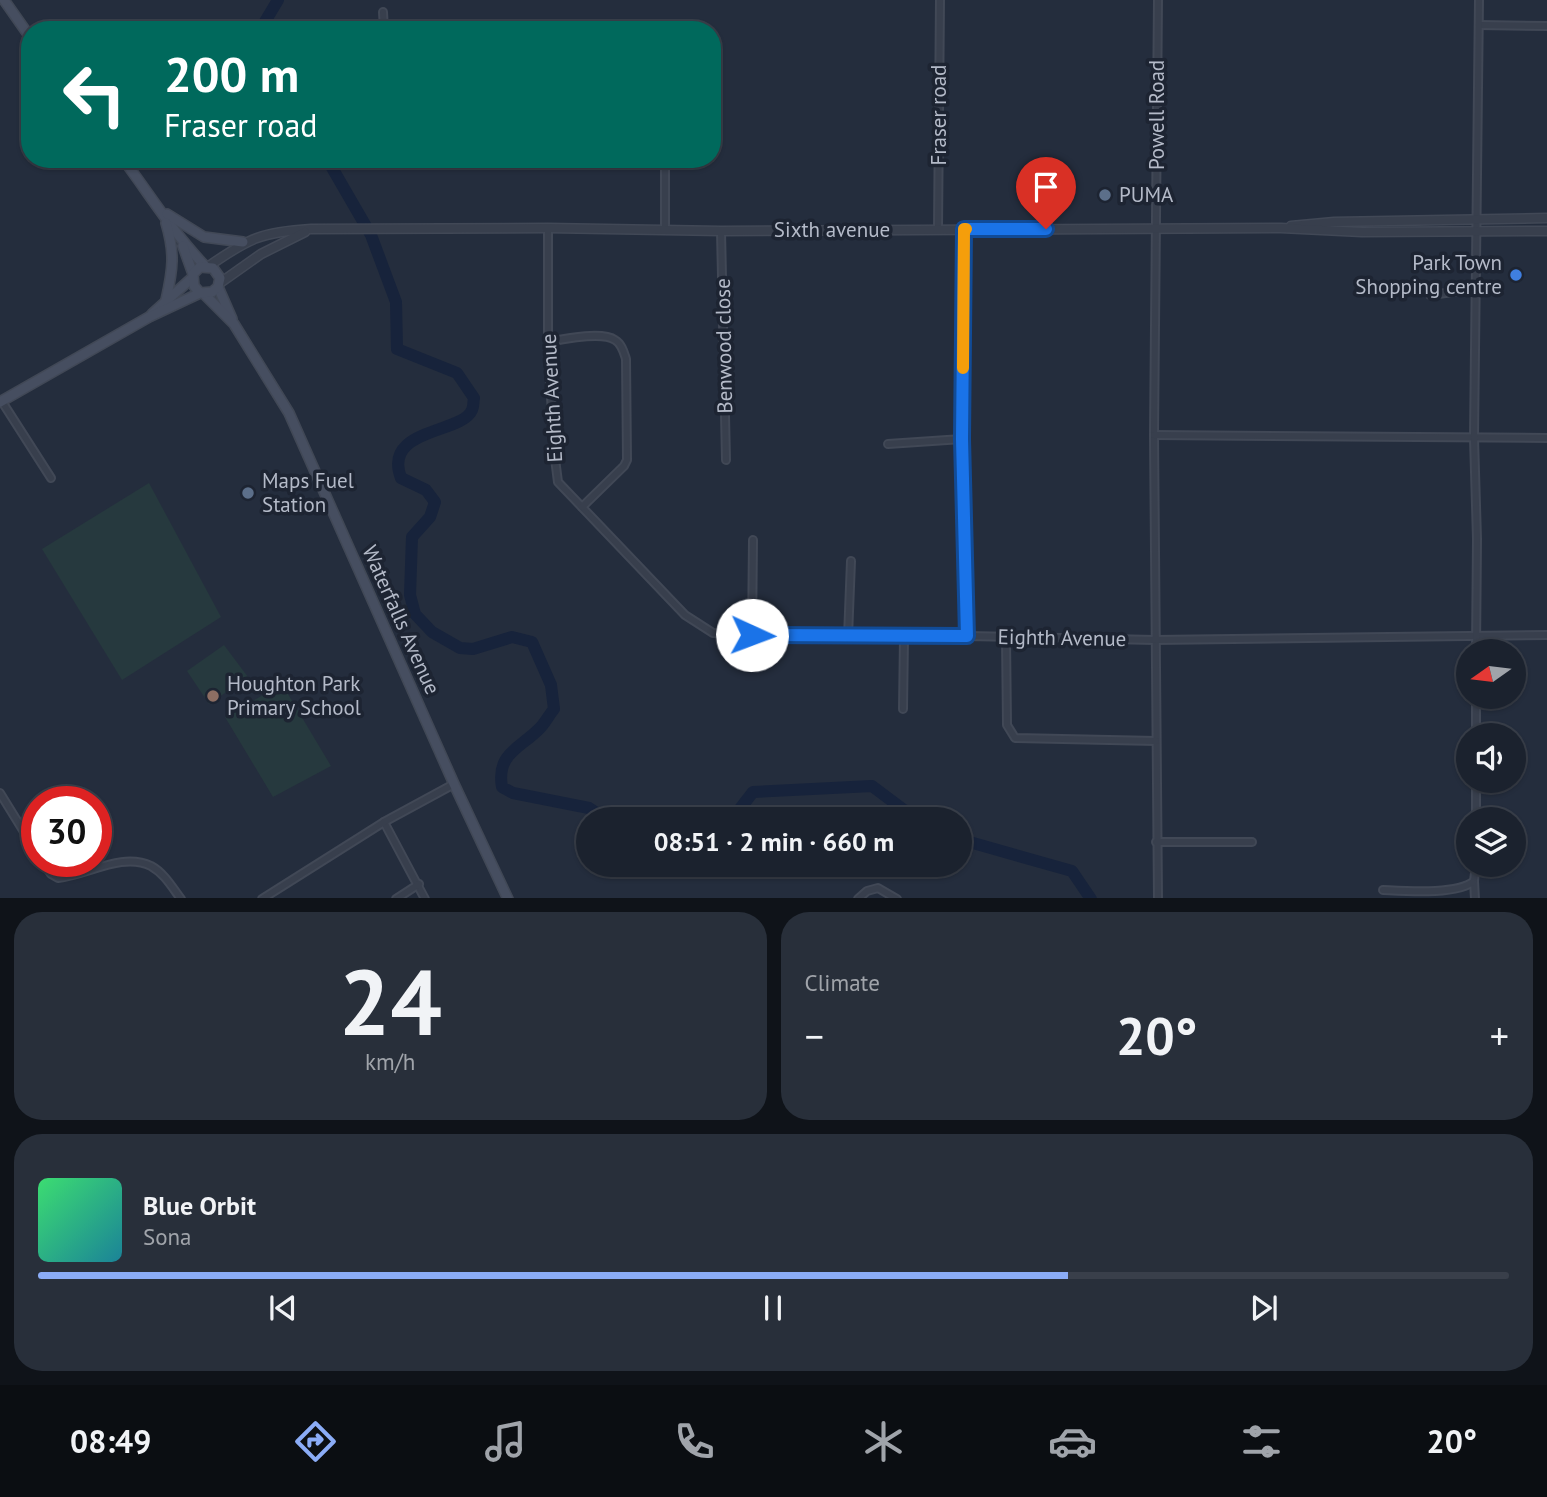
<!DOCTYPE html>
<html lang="en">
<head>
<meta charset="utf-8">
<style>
	body { margin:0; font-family:"PT Sans",sans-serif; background:#282f3a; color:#f1f3f6; height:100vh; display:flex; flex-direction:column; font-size:26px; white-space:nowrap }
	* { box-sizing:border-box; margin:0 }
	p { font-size:23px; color:#a0a4aa }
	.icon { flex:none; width:38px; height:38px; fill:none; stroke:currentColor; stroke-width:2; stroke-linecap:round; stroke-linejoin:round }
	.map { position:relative; height:898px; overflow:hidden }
	.details { display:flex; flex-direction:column; gap:14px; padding:14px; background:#0f1319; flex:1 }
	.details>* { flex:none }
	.hud { position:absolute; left:21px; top:21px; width:700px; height:147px; border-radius:28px; box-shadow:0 2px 5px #0004,0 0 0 2px #393f4a; background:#00695c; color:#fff; overflow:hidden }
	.needle { width:46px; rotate:256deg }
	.buttons { position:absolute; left:1456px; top:639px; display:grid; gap:14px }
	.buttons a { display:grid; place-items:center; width:70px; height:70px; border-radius:50%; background:#1b222e; box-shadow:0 2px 5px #0004,0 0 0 2px #393f4a; font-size:35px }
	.speed { position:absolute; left:21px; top:786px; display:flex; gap:14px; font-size:35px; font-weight:700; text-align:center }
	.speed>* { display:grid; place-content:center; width:91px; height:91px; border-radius:50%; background:#1b222e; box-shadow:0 2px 5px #0004,0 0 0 2px #393f4a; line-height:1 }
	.speed .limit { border:10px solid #d22; background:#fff; color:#111 }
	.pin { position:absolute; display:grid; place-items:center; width:60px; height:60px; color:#fff; margin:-72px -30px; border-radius:50% 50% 50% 0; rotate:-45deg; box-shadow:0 0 7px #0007 }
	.pin .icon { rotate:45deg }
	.me { position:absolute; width:77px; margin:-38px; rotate:92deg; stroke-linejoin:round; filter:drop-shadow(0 0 5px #0008) }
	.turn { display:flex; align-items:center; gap:24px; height:147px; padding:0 28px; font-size:32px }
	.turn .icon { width:91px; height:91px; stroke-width:2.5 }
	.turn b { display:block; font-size:49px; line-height:60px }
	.big { font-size:52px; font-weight:700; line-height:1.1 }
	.details .tile { flex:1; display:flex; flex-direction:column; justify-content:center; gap:10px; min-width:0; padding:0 24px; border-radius:28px; background:#282f3a }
	.details .dial { align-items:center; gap:0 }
	.dial b { font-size:91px; line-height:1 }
	.song { display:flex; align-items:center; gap:21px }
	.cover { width:84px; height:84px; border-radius:10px; background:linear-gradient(135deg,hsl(140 70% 55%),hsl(190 70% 35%)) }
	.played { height:7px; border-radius:4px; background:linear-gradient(90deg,#8bacf6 70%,#393f4a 70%) }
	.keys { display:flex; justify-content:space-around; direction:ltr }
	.heat { display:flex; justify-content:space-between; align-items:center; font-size:38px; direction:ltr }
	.details .tiles { flex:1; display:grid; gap:14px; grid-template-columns:1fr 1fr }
	.tile:last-child { grid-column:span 2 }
	.trip { position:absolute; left:576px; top:807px; width:396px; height:70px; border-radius:35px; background:#1b222e; box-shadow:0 2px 5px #0004,0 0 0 2px #393f4a; font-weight:700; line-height:70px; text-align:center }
	.menu { display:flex; height:112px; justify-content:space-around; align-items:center; background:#0b0e12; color:#a0a4aa }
	.menu .icon { width:49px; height:49px }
	.menu .current { color:#8bacf6 }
	.menu b { font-size:32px; color:#f1f3f6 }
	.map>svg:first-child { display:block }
</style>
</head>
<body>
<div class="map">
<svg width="1547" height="899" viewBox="0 0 1547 899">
	<rect width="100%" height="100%" fill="#242d3d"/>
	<g fill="#26393e">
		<polygon points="149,483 221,617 122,680 42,549"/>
		<polygon points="224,645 248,677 209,704 187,671"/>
		<polygon points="282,684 331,766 273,797 225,717"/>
	</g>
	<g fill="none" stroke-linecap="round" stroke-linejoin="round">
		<g stroke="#17233b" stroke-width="12">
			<polyline points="260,30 278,0"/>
			<path d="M327,159L371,235L396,302L397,349L457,373L474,398C473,402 474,406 472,410C462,434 382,428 401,478L426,490L435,502L430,517L412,537L410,595L415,614L432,632L460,648L473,649L512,637L532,642L551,685L554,709C549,715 545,723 540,728C521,748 496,753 502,787L513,793L589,808L606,819"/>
			<polyline points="732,819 753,792 872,786 916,819"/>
			<polyline points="959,839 1072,871 1091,899"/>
		</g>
		<defs>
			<g id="minor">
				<polyline points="1158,0 1154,435 1158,899"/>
				<polyline points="383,12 384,30"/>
				<polyline points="1479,25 1547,26"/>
				<polyline points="548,228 548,342 554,451 558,482 685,615 713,633 792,637 967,636 1155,640 1547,635"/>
				<polyline points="938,229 940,0"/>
				<polyline points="964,229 962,439 967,636"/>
				<polyline points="665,230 665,159"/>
				<polyline points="721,231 726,460"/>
				<polyline points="1430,295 1477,289"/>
				<path d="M548,342C564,339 602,331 615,340C622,344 624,353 626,359L627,460L624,466L582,507"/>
				<polyline points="1,400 51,478"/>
				<polyline points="1154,435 1547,438"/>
				<polyline points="888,444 962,439"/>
				<polyline points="752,635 753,540"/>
				<polyline points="848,637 851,561"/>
				<polyline points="1006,638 1007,725 1015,738 1156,741"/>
				<polyline points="1476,651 1477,539 1474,438 1479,0"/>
				<polyline points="903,709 904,637"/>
				<polyline points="1476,735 1476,696"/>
				<polyline points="0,793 37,853"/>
				<polyline points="1476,819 1476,780"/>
				<polyline points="384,822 425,899"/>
				<polyline points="1156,842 1252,842"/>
				<path d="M42,861L51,874L58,878C88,875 122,852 151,866C164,873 172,887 181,899"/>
				<polyline points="1474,881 1475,899"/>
				<path d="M1383,890C1405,891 1458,895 1474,881L1476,864"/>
				<polyline points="262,899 384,822 454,784"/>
				<polyline points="396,899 419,884"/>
				<polyline points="858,899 867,891 878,888 897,899"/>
			</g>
			<g id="tertiary">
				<polyline points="1291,226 1334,222 1547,218"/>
				<path d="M209,266C249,238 262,232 311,229L548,228L721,231L1281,228L1362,232L1547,231"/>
				<polyline points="220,283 261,254 305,232"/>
			</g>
			<g id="secondary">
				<polyline points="4,0 30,37"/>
				<path d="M123,159C150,195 174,234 205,266"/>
				<polyline points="167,214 204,237 243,242"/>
				<polyline points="183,246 193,274"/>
				<polyline points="218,287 232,319"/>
				<polyline points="204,294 234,324 289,413 454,784 508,899"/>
				<path d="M166,300C173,269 175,253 166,223"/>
				<polyline points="152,314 193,277"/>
				<polyline points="0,402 149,317 200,293 212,292 218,287 220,278 213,268 200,267 193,274 194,286 200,293"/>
			</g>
		</defs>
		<use href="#minor" stroke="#414856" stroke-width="10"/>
		<use href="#tertiary" stroke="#414856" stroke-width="11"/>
		<use href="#secondary" stroke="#414856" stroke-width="12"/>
		<use href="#minor" stroke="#383f4d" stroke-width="6"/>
		<use href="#tertiary" stroke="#383f4d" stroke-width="8"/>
		<use href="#secondary" stroke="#464e60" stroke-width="9"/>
	</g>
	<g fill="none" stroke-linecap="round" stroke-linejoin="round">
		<defs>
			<polyline id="route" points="752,635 967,636 962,439 964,229 1046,229"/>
		</defs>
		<use href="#route" stroke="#114b97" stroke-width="18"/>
		<use href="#route" stroke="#1a73e8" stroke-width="12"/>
		<polyline stroke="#f59e0b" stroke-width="12" points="963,368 964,229 966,229"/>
	</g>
	<g fill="#5c6f8a" stroke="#1d2432" stroke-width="2.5">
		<circle cx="1105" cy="195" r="7"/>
		<circle cx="248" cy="493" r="7"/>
	</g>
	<circle fill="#3f7fe0" stroke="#1d2432" stroke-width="2.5" cx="1516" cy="275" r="7"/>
	<circle fill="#8d6e63" stroke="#1d2432" stroke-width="2.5" cx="213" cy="696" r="7"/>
	<g text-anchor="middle" stroke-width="7" stroke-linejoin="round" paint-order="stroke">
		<g font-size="21" fill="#b4bac8" stroke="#1d2432">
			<text transform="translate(939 115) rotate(-90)" y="7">Fraser road</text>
			<text transform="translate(1157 115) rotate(-90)" y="7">Powell Road</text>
			<text x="832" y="237">Sixth avenue</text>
			<text transform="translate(724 346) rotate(-91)" y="7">Benwood close</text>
			<text transform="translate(552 398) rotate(-93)" y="7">Eighth Avenue</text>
			<text transform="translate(401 620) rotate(66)" y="7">Waterfalls Avenue</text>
			<text transform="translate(1062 638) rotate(1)" y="7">Eighth Avenue</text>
		</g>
		<g font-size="21" fill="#b4bac8" stroke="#1d2432" text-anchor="start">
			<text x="1119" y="202">PUMA</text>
			<text x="1502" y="270" text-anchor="end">Park Town<tspan x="1502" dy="24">Shopping centre</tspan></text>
			<text x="262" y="488">Maps Fuel<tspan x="262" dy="24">Station</tspan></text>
			<text x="227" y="691">Houghton Park<tspan x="227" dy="24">Primary School</tspan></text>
		</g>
	</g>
</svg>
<div class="buttons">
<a><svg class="needle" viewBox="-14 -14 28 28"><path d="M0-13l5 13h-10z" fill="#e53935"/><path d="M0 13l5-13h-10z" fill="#a0a4aa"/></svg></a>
<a><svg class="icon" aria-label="sound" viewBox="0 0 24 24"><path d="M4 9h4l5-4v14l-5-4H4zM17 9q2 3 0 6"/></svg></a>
<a><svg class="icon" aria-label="layers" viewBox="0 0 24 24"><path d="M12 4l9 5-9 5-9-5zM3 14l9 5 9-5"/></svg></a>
</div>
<div class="speed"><div class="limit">30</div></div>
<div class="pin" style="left:1046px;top:229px;background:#d93025"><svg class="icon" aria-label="arrive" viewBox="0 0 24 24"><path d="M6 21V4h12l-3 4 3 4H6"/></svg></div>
<svg class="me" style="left:752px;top:635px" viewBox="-20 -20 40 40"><circle r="19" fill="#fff"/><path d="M0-13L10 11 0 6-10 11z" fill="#1a73e8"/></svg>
<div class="trip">08:51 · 2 min · 660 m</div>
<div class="hud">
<div class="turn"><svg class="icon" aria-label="left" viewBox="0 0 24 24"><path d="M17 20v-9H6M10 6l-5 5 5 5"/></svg><div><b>200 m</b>Fraser road</div></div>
</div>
</div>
<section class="details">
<div class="tiles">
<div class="tile dial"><b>24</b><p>km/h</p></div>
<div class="tile"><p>Climate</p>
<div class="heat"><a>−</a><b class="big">20°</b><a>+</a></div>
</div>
<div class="tile">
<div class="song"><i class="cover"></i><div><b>Blue Orbit</b><p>Sona</p></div></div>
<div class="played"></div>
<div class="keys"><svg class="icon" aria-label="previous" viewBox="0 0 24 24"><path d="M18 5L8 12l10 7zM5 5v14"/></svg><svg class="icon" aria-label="pause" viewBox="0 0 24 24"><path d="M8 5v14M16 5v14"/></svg><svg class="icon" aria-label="next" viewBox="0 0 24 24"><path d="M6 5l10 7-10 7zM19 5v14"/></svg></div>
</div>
</div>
</section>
<nav class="menu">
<b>08:49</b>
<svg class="icon current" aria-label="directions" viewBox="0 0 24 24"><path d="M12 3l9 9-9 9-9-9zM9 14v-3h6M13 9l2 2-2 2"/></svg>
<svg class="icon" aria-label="music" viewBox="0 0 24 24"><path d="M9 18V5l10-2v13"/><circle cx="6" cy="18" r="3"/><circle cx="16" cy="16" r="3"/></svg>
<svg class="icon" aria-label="phone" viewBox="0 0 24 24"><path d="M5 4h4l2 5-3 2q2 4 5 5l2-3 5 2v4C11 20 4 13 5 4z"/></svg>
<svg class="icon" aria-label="climate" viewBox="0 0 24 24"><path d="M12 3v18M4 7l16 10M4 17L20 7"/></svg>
<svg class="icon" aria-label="car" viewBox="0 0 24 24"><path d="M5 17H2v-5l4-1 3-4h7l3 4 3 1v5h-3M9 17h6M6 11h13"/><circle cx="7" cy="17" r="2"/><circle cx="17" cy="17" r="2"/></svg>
<svg class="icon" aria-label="filters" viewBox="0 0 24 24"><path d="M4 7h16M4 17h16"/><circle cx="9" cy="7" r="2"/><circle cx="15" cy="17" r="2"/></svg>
<b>20°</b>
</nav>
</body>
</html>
